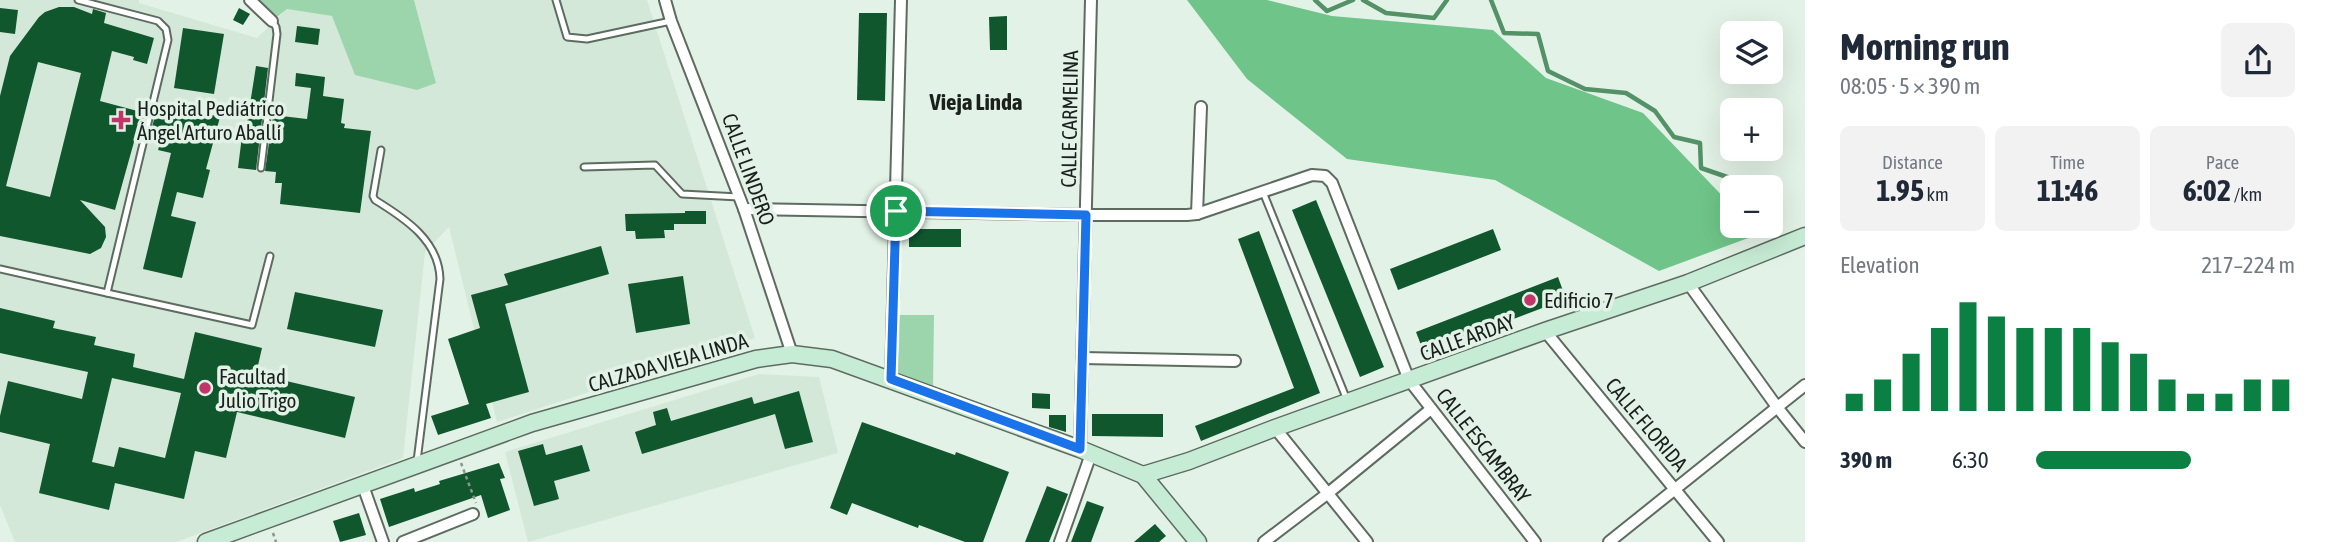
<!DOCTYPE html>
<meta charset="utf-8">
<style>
body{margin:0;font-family:"Asap Condensed",sans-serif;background:#f2f2f3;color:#1f2937;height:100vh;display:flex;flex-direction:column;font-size:26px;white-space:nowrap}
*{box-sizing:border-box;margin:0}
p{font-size:23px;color:#747a83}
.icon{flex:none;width:38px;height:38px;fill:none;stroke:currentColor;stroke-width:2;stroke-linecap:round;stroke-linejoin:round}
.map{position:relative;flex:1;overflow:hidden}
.side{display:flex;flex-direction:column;background:#fff;width:525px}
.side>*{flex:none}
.fabs{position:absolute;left:1720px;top:21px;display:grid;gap:14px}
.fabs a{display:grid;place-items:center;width:63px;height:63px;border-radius:10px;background:#fff;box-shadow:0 7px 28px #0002;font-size:35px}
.pin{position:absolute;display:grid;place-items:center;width:60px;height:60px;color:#fff;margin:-30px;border:4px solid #fff;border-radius:50%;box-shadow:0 2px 7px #0007}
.round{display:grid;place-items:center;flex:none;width:74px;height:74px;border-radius:10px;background:#f2f2f3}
.summary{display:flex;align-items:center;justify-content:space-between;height:119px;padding:0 35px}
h1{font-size:38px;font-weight:700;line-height:52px}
.stats{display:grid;grid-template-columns:repeat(3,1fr);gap:10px;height:119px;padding:7px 35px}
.stats div{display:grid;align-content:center;border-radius:10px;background:#f2f2f3;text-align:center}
.stats b{font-size:30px;font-weight:700}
.stats small{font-size:19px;font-weight:400}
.stats p{font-size:19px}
.chart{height:196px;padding:14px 35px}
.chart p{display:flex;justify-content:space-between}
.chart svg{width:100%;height:126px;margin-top:7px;stroke:#0b8043;stroke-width:6}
ul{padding:0 35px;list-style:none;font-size:23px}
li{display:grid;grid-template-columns:112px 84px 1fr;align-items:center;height:52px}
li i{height:18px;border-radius:9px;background:#0b8043}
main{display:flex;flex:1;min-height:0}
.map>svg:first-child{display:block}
</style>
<main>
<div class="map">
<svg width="1805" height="542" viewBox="0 0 1805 542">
<rect width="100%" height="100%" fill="#e3f2e6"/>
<!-- built -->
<g fill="#d3e8d8">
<polygon points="0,0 139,0 139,3 257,38 287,9 332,16 356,75 436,83 414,0 647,0 755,338 497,422 449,227 425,252 403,458 176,542 15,542 0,505"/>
<polygon points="759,374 819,377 838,453 528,542 505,452"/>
</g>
<!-- green -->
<g fill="#9cd4ab">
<polygon points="253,0 414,0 436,83 417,90 355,75 332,16 287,9 272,21"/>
<polygon points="898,315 934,315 933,389 896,377"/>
</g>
<!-- forest -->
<polygon fill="#6fc589" points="1187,0 1267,0 1332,16 1493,30 1546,78 1643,113 1732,206 1732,226 1751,226 1759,234 1659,271 1495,180 1347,159 1247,79"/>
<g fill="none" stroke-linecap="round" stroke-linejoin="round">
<!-- stream -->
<g stroke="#539166" stroke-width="4.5">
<polyline points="1315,0 1327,11 1353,0"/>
<polyline points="1363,0 1386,13 1434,18 1447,0"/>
<polyline points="1491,0 1504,33 1538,34 1548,71 1585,89 1626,93 1655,111 1674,137 1700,143 1701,168 1730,178 1739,187"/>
<polyline points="1771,222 1776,228"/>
</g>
</g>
<!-- building -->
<g fill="#10572e" fill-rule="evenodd">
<path d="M59,7H74L92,14L93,9L106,13L104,23L154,38L147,64L133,60L134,57L112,51L100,101L145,113L142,125L139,124L115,210L80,200L105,227L106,237L101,248L90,254L0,236V96L10,56L39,17L45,12ZM38,62L81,73L50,197L6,186Z"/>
<polygon points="0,8 18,10 15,34 0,32"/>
<polygon points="239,8 250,14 243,25 233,20"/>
<polygon points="859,13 887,13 885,101 857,100"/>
<polygon points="1007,16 1007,50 990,50 989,17"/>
<polygon points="297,26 320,29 318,45 295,42"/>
<polygon points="183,28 224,34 214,94 174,88"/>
<polygon points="256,66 268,68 256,170 238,168 242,136 245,136"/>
<polygon points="296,73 325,77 323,96 344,99 341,123 345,124 344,128 371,131 360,213 280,204 282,183 275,183 276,172 265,171 273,115 307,119 311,88 295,86"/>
<polygon points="182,107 220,117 206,169 210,170 203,198 177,192 171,216 196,222 182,278 143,269 171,153 158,150 164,131 152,127 155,116 167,119 168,115 179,118"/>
<polygon points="1316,200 1384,367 1360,377 1292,210"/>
<polygon points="685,211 706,211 706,224 674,224 674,230 664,230 665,238 636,239 635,231 626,231 625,214 685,213"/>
<rect x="909" y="229" width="52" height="18"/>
<polygon points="1493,229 1501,250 1398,290 1390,269"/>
<polygon points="1259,231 1320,393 1201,441 1195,426 1294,388 1238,239"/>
<polygon points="601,246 609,274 505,304 529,392 486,404 491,418 438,435 431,416 469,404 448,339 480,328 471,295 508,285 504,274"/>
<polygon points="683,276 690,324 636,333 628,284"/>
<polygon points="1558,277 1566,299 1424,353 1416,332"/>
<polygon points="295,292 383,310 375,347 287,329"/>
<path d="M0,308L55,321L53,328L96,337L94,345L135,354L133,367L184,379L195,332L262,348L256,374L355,397L345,438L237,412L226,458L195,451L184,499L115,483L109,510L39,493L50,444L0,432V416L8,381L82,399L88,372L0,353ZM112,378L181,393L165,458L119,447L114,467L92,462Z"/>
<polygon points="799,391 813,442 785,449 775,414 642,454 635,432 656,425 653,412 667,408 671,421 752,397 754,404"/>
<polygon points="1032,393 1050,394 1050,409 1032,408"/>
<polygon points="1092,414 1163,414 1163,437 1092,436"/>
<polygon points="1049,415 1066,415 1066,432 1049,427"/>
<polygon points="862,422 955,455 956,452 1009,472 983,542 965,542 919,525 918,528 852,503 847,515 830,508"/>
<polygon points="543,444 546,455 582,445 590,471 554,481 559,499 534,506 518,451"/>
<polygon points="499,463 505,478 500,479 510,510 488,518 481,495 389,527 380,499 414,488 415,492 440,484 439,481"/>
<polygon points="1047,486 1068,494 1049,542 1025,542"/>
<polygon points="1087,501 1104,507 1091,542 1071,542"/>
<polygon points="359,513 366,535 340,542 333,521"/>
<polygon points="1155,524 1166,536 1159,542 1134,542"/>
</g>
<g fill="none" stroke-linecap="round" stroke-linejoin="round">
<!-- lane casing -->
<g stroke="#5e6b61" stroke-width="9">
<g id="lane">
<polyline points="556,0 567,37 587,39 671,21"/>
<path d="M381,150L373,196L375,200C406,219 439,241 440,279L417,461"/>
<polyline points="584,167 655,165 682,194 739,197"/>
<polyline points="261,168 277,34 276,27 272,21"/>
<polyline points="1263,192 1347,400"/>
<polyline points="0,269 107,293 168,40 166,29 158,21 78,0"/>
<polyline points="107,293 252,325 270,256"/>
</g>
</g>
<!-- street casing -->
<g stroke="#5e6b61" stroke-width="14">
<g id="street">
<polyline points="250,0 272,21"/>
<polyline points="665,0 671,21 744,209 792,354"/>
<polyline points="744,209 1086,215 1187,215 1197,214 1312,175 1325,176 1332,183 1409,380 1535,542"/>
<polyline points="1197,214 1201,107"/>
<polyline points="1688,283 1777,407 1805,442"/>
<polyline points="1545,331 1718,542"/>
<polyline points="1082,358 1235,361"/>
<polyline points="891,379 901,0"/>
<polyline points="1275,428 1367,542"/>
<polyline points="1080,449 1091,0"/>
<polyline points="362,483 383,542"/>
<polyline points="403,542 473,514"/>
<polyline points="1060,542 1091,454"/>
<polyline points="1264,542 1327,494 1431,409"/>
<polyline points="1609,542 1805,385"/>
</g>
</g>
<!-- secondary casing -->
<g stroke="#5e6b61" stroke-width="19">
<g id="secondary">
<polyline points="1143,475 1189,461 1275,428 1545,331 1688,283 1805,236"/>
<polyline points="206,542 532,423 756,359 792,354 832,359 1080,449 1143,475 1198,542"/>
</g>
</g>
<!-- path -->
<g stroke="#8a958d" stroke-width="2.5" stroke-dasharray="3.5 3.5" stroke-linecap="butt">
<polyline points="461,463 476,503"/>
<polyline points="273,533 276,542"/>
</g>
<!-- lane -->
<use href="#lane" stroke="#fff" stroke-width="5"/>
<!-- street -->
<use href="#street" stroke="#fff" stroke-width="10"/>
<!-- secondary -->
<use href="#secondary" stroke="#c7ecd5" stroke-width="16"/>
</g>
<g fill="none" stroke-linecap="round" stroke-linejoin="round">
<!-- route casing -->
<g stroke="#fff" stroke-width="14">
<polygon id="route" points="896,211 1086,215 1080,449 891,379"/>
</g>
<!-- route -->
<use href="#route" stroke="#1a73e8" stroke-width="9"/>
</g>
<!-- markers -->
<g fill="#c13569" stroke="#e3f2e6" stroke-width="2.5">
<path d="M117.5 109.5h7v7h7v7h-7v7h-7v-7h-7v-7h7z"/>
<circle cx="1530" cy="300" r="7"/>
<circle cx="205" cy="388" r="7"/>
</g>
<g text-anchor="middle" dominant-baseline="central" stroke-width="7" stroke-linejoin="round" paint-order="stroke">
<!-- poi labels -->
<g font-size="21" fill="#1a201c" stroke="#e3f2e6" text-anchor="start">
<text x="137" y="108">Hospital Pediátrico<tspan x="137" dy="24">Ángel Arturo Aballí</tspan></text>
<text x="1544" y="300">Edificio 7</text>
<text x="219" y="376">Facultad<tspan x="219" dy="24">Julio Trigo</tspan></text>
</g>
<!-- street labels -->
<g font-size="21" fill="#1a201c" stroke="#e3f2e6">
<text transform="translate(1069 119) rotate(-89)">CALLE CARMELINA</text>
<text transform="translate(749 169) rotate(70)">CALLE LINDERO</text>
<text transform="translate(1467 337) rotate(-20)">CALLE ARDAY</text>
<text transform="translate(668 362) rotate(-16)">CALZADA VIEJA LINDA</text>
<text transform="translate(1647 424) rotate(50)">CALLE FLORIDA</text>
<text transform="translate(1484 445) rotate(52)">CALLE ESCAMBRAY</text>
</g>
<!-- neighbourhood labels -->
<g font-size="23" font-weight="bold" fill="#1a201c" stroke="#e3f2e6">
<text x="976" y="102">Vieja Linda</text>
</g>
</g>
</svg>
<div class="fabs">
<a><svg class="icon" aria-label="layers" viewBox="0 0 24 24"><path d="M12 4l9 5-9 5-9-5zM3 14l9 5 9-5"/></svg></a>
<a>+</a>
<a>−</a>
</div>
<div class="pin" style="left:896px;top:211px;background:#1e9e55"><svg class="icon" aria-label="arrive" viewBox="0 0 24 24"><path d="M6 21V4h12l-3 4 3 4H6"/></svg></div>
</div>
<section class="side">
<div class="summary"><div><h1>Morning run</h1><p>08:05 · 5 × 390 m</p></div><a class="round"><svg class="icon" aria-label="share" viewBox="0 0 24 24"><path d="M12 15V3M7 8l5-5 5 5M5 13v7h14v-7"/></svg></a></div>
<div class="stats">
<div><p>Distance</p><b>1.95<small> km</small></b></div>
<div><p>Time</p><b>11:46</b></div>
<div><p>Pace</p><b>6:02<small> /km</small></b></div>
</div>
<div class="chart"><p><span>Elevation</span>217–224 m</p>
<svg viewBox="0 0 160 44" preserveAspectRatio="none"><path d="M5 44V38M15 44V33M25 44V24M35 44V15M45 44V6M55 44V11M65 44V15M75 44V15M85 44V15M95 44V20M105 44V24M115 44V33M125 44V38M135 44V38M145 44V33M155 44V33"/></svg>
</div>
<ul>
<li><b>390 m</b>6:30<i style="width:60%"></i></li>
</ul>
</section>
</main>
